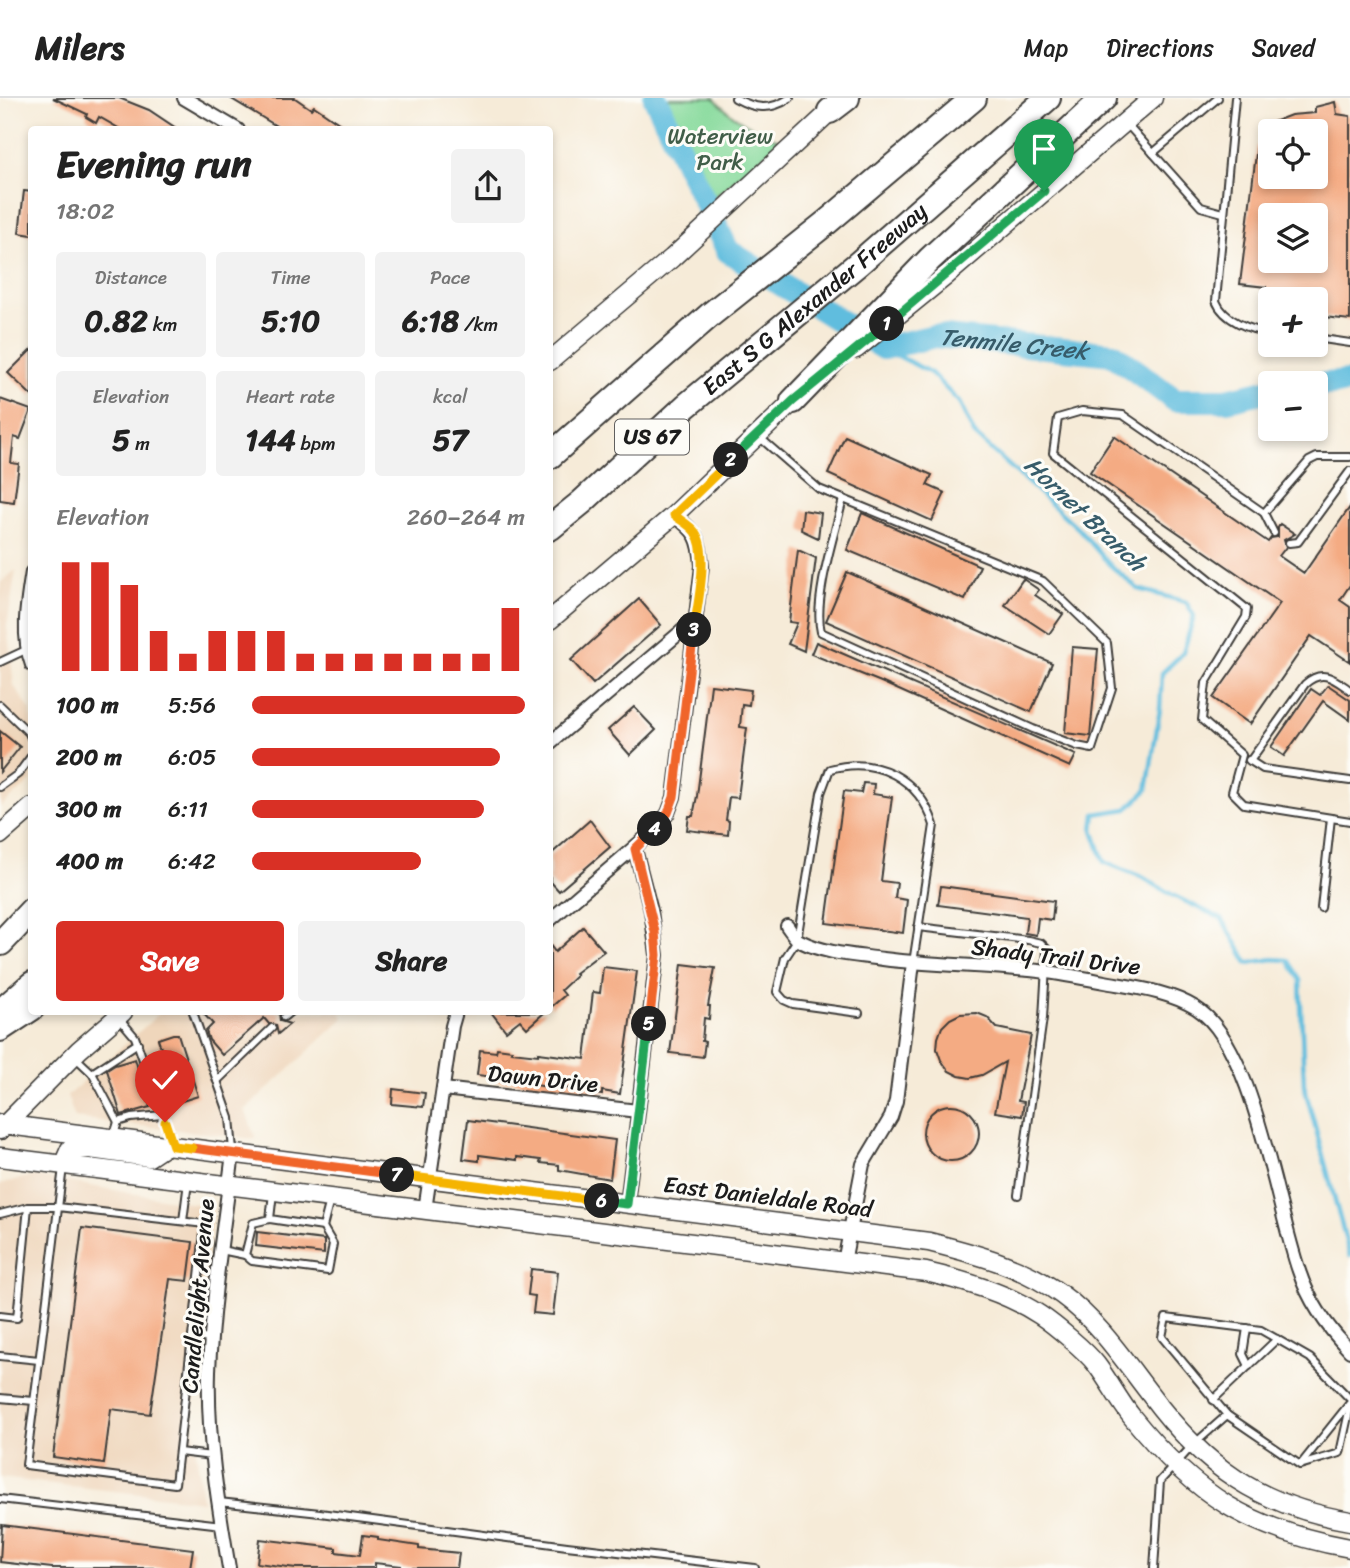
<!DOCTYPE html>
<meta charset="utf-8">
<style>
body{margin:0;font-family:Sriracha,sans-serif;background:#f2f2f2;color:#222;height:100vh;display:flex;flex-direction:column;font-size:26px;white-space:nowrap}
*{box-sizing:border-box;margin:0}
p{font-size:23px;color:#767676}
.icon{flex:none;width:38px;height:38px;fill:none;stroke:currentColor;stroke-width:2;stroke-linecap:round;stroke-linejoin:round}
.map{position:relative;flex:1;overflow:hidden}
.sheet{position:absolute;left:28px;top:28px;width:525px;height:889px;display:flex;flex-direction:column;background:#fff;border-radius:7px;box-shadow:0 4px 10px #0003}
.sheet>*{flex:none}
.controls{position:absolute;left:1258px;top:21px;display:grid;gap:14px}
.controls a{display:grid;place-items:center;width:70px;height:70px;border-radius:7px;background:#fff;box-shadow:0 4px 10px #0003;font-size:35px}
.pin{position:absolute;display:grid;place-items:center;width:60px;height:60px;color:#fff;margin:-72px -30px;border-radius:50% 50% 50% 0;rotate:-45deg;box-shadow:0 0 7px #0007}
.pin .icon{rotate:45deg}
.km{position:absolute;width:35px;height:35px;margin:-18px;border-radius:50%;background:#222;color:#fff;font-size:19px;line-height:35px;text-align:center}
.round{display:grid;place-items:center;flex:none;width:74px;height:74px;border-radius:7px;background:#f2f2f2}
.overview{display:flex;align-items:center;justify-content:space-between;height:119px;padding:0 28px}
h1{font-size:38px;font-weight:700;line-height:52px}
.figures{display:grid;grid-template-columns:repeat(3,1fr);gap:10px;height:119px;padding:7px 28px}
.figures div{display:grid;align-content:center;border-radius:7px;background:#f2f2f2;text-align:center}
.figures b{font-size:30px;font-weight:700}
.figures small{font-size:19px;font-weight:400}
.figures p{font-size:19px}
.chart{height:196px;padding:14px 28px}
.chart p{display:flex;justify-content:space-between}
.chart svg{width:100%;height:126px;margin-top:7px;stroke:#d93025;stroke-width:6}
.action{display:flex;gap:14px;margin-top:auto;padding:14px 28px}
.action a{flex:1;height:80px;border-radius:7px;background:#d93025;color:#fff;font-size:28px;font-weight:700;line-height:80px;text-align:center}
.action a+a{background:#f2f2f2;color:#222}
ul{padding:0 28px;list-style:none;font-size:23px}
li{display:grid;grid-template-columns:112px 84px 1fr;align-items:center;height:52px}
li i{height:18px;border-radius:9px;background:#d93025}
header{display:flex;align-items:center;gap:42px;box-sizing:border-box;height:98px;padding:0 35px;background:#fff;border-bottom:2px solid #e0e0e0}
header strong{font-size:33px}
nav{display:flex;gap:38px;margin-inline-start:auto;font-size:24px}
.map>svg:first-child{display:block}
</style>
<header>
<strong>Milers</strong>
<nav><a>Map</a><a>Directions</a><a>Saved</a></nav>
</header>
<div class="map">
<svg width="1350" height="1470" viewBox="0 0 1350 1470">
<rect width="100%" height="100%" fill="#fdfcf7"/>
<filter id="ink" filterUnits="userSpaceOnUse"><feTurbulence type="fractalNoise" baseFrequency=".0143" numOctaves="2"/><feDisplacementMap in="SourceGraphic" scale="14" xChannelSelector="R" yChannelSelector="G"/><feConvolveMatrix kernelMatrix="1 2 1 2 8 2 1 2 1" color-interpolation-filters="sRGB"/></filter>
<filter id="wash" filterUnits="userSpaceOnUse"><feTurbulence type="fractalNoise" baseFrequency=".00686" numOctaves="4" result="noise"/><feDisplacementMap in="SourceGraphic" scale="28" xChannelSelector="R" yChannelSelector="G"/><feGaussianBlur stdDeviation="1.57" result="paint"/><feColorMatrix in="noise" values="0 0 0 0 0 0 0 0 0 0 0 0 0 0 0 0 0 1.4 0 .05"/><feComposite in="paint" operator="in"/></filter>
<g filter="url(#wash)">
<rect width="100%" height="100%" fill="#f6ebd8"/>
<!-- built -->
<g fill="#efd6bb">
<polygon points="16,472 7,528 14,588 31,613 31,683 0,709 0,485"/>
<polygon points="161,914 339,914 344,920 245,1012 256,1041 75,1020 67,998"/>
<polygon points="32,1078 213,1109 200,1209 193,1323 202,1403 0,1380 0,1086"/>
</g>
<!-- green -->
<path fill="#87da9c" stroke="#527b5c" stroke-width="2" d="M657,0H714C734,23 754,30 781,43L709,104Z"/>
<g fill="none" stroke-linecap="round" stroke-linejoin="round">
<!-- stream -->
<polyline stroke="#60bdde" stroke-width="4.5" points="883,250 931,275 959,304 974,336 1079,431 1109,466 1138,491 1186,504 1194,518 1183,555 1162,575 1160,611 1147,692 1127,711 1095,716 1093,732 1104,764 1142,779 1174,798 1222,821 1248,865 1273,861 1288,862 1300,881 1304,987 1350,1158"/>
<!-- river -->
<g stroke="#60bdde" stroke-width="24">
<path id="s1" d="M655,0L728,153L883,250L935,238L1113,256L1175,302H1227L1270,292"/>
<polyline points="1316,287 1350,284"/>
</g>
</g>
<g id="blocks">
<!-- building -->
<g fill="#f4ab83" fill-rule="evenodd">
<polygon points="53,0 119,0 149,12 179,32 122,32 99,19 96,25 86,19 87,16"/>
<polygon points="230,0 295,0 311,11 314,8 349,32 283,32"/>
<path d="M1335,4L1337,16L1350,18V222L1316,218V201H1265L1266,189L1240,186L1257,48L1270,50V79H1316V33H1272L1273,24L1291,17L1315,15V9ZM1270,117H1316V163H1270Z"/>
<polygon points="24,93 32,94 32,137 19,135"/>
<polygon points="32,251 32,298 8,275"/>
<polygon points="0,301 31,312 20,341 14,339 11,365 19,366 14,404 0,402"/>
<polygon points="845,338 932,377 927,387 945,395 932,423 828,376"/>
<polygon points="1114,338 1268,444 1271,440 1278,439 1278,430 1280,426 1295,436 1284,442 1286,449 1279,458 1304,475 1350,409 1350,487 1340,502 1350,509 1350,564 1311,538 1250,626 1213,600 1280,505 1090,374"/>
<polygon points="803,412 821,415 818,440 801,432"/>
<polygon points="862,415 980,468 965,502 847,452"/>
<polygon points="798,452 816,460 804,553 788,546 797,525 789,524"/>
<polygon points="847,474 1052,565 1031,614 826,523"/>
<polygon points="1023,481 1039,492 1035,497 1063,516 1049,536 1005,507"/>
<polygon points="639,501 661,527 593,586 571,562"/>
<polygon points="816,544 1076,657 1070,669 881,584 811,556"/>
<polygon points="1072,549 1098,551 1090,638 1065,635"/>
<polygon points="711,587 751,592 749,607 742,606 740,629 747,630 738,700 729,699 726,722 729,723 728,737 687,732 689,718 693,718 697,698"/>
<polygon points="1328,587 1350,602 1350,622 1323,603 1284,658 1271,649 1311,591 1320,597"/>
<polygon points="634,609 656,632 630,657 608,632"/>
<polygon points="0,633 20,649 0,674"/>
<polygon points="863,685 874,686 873,696 892,699 881,783 897,785 895,800 907,802 903,835 826,825 844,693 861,695"/>
<polygon points="590,722 610,749 559,793 550,783 550,757"/>
<polygon points="941,788 1054,803 1052,822 1038,820 1036,837 1025,835 1027,819 938,807"/>
<polygon points="583,829 604,853 575,875 577,877 561,892 565,897 550,910 550,847 555,854"/>
<polygon points="682,866 715,870 708,908 710,908 709,921 704,920 702,943 705,944 703,959 670,955"/>
<polygon points="603,869 637,873 620,996 602,993 602,997 589,995 589,992 547,989 508,982 508,984 493,982 493,979 477,977 480,952 496,954 497,950 512,952 511,954 538,957 538,955 585,961 593,894 600,895"/>
<polygon points="202,914 279,914 280,923 290,926 278,936 276,927 269,926 264,920 222,957 209,942 206,933 213,926"/>
<polygon points="491,914 545,914 527,930 520,922 506,933"/>
<polygon points="977,915 987,919 997,930 1031,937 1018,1003 1024,1004 1022,1018 995,1014 1005,964 982,977 970,980 959,978 949,973 941,962 937,951 938,940 942,929 950,921 960,916"/>
<polygon points="173,936 178,936 198,998 179,1004 158,941"/>
<polygon points="135,961 150,1009 121,1017 107,972 115,967"/>
<polygon points="393,991 425,995 423,1009 392,1006"/>
<circle cx="951" cy="1035" r="28"/>
<polygon points="468,1022 615,1042 610,1081 559,1072 559,1067 540,1065 541,1062 517,1059 517,1062 479,1057 479,1063 463,1061"/>
<polygon points="82,1130 193,1144 188,1183 170,1181 150,1316 111,1311 104,1366 53,1359"/>
<polygon points="257,1134 324,1142 324,1156 256,1148"/>
<polygon points="531,1171 558,1174 553,1217 533,1215 535,1198 528,1197"/>
<polygon points="2,1427 193,1451 190,1470 52,1470 0,1464"/>
<polygon points="363,1437 378,1439 378,1442 419,1448 419,1451 459,1455 457,1470 401,1470 401,1468 375,1465 375,1470 296,1470 257,1465 260,1441 336,1450 336,1454 360,1457"/>
</g>
</g>
</g>
<g filter="url(#ink)">
<use href="#blocks" fill-opacity="0" stroke="#3d3b38" stroke-width="2"/>
<g fill="none" stroke-linecap="round" stroke-linejoin="round">
<!-- lane casing -->
<g stroke="#3d3b38" stroke-width="10">
<g id="lane">
<path d="M735,0C755,11 770,13 790,0"/>
<path d="M1235,0L1216,203C1224,223 1251,232 1270,235"/>
<polyline points="1127,26 1201,109 1223,115"/>
<polyline points="1153,55 1218,0"/>
<polyline points="1316,240 1350,245"/>
<path d="M758,338L819,391L1043,483L1107,545L1112,590L1092,651L1077,648L1033,631L821,534C813,501 835,435 843,401"/>
<polyline points="1350,359 1317,359 1309,363 1264,415 1123,317 1082,313 1058,320 1053,355 1247,511 1246,519 1206,585 1202,622 1242,657 1232,694 1244,706 1350,723"/>
<polyline points="1264,415 1274,435"/>
<polyline points="1289,445 1298,444 1350,373"/>
<polyline points="0,564 30,550"/>
<polyline points="0,607 29,635 32,642"/>
<polyline points="1249,662 1263,671 1350,683"/>
<path d="M1250,663L1305,586C1323,570 1334,581 1350,592"/>
<polyline points="0,689 18,676 32,657"/>
<polyline points="1321,810 1331,720"/>
<polyline points="918,829 1028,842 1041,845 1047,851 1043,920 1018,1097"/>
<polyline points="193,914 230,1020 233,1052"/>
<path d="M859,915L793,906L784,902L777,894L785,860L797,842L821,695L830,671C877,658 919,680 934,727L913,865"/>
<polyline points="284,919 290,914"/>
<polyline points="119,920 135,939 172,1044"/>
<polyline points="75,959 92,975 118,1024"/>
<polyline points="92,975 138,945"/>
<polyline points="217,983 272,930"/>
<polyline points="113,1040 118,1024 131,1020 162,1017"/>
<polyline points="273,1095 270,1121 323,1129 330,1102"/>
<path d="M0,1116L28,1109H58L205,1126L175,1386L26,1367C39,1268 51,1168 63,1069"/>
<polyline points="270,1121 253,1125 245,1157 252,1163 328,1173 333,1146 323,1129"/>
<polyline points="183,1123 188,1084"/>
<polyline points="221,1152 245,1157"/>
<polyline points="0,1218 17,1220 28,1109"/>
<polyline points="1247,1230 1243,1256 1249,1268"/>
<polyline points="192,1239 211,1241"/>
<polyline points="0,1258 39,1262"/>
<polyline points="0,1300 34,1303"/>
<polyline points="1350,1301 1310,1260 1261,1232 1166,1220 1162,1239 1227,1317 1300,1367 1340,1355 1350,1309"/>
<polyline points="1213,1302 1277,1241"/>
<polyline points="179,1354 212,1358"/>
<polyline points="1301,1366 1349,1306"/>
<polyline points="0,1401 222,1427"/>
<polyline points="219,1404 320,1415 567,1448 755,1470"/>
<polyline points="1154,1470 1160,1383 1193,1347 1227,1317"/>
</g>
</g>
<!-- street casing -->
<g stroke="#3d3b38" stroke-width="16">
<g id="street">
<polyline points="184,0 238,32"/>
<path d="M32,474C27,505 21,537 32,567"/>
<polyline points="550,645 696,521"/>
<path d="M550,822L658,729L668,715L674,699L702,468C700,439 696,434 674,417"/>
<path d="M787,828C791,833 795,841 800,843C826,856 855,857 883,861C937,868 993,867 1047,874C1068,877 1089,881 1110,885C1139,890 1170,894 1196,910C1254,946 1276,1109 1299,1173C1309,1204 1328,1230 1350,1253"/>
<polyline points="443,991 638,1013"/>
<polyline points="627,1106 657,857 651,813 635,751"/>
<polyline points="425,1112 452,928 456,914"/>
<polyline points="844,1164 863,1066 891,1019 896,1003 913,865"/>
<path d="M229,1470C218,1406 207,1339 209,1273C212,1201 224,1128 233,1055"/>
</g>
</g>
<!-- secondary casing -->
<g stroke="#3d3b38" stroke-width="21">
<g id="secondary">
<polyline points="856,251 947,177 1153,0"/>
<polyline points="550,263 672,160 837,7"/>
<polyline points="550,522 674,417 802,295"/>
<polyline points="0,737 32,709"/>
<path d="M0,1026L929,1144C976,1156 1023,1168 1062,1197C1098,1223 1123,1261 1150,1296C1204,1369 1260,1408 1350,1423"/>
<polyline points="0,1032 79,952 123,914"/>
<path d="M0,1059L926,1174C965,1183 1007,1195 1040,1217C1055,1227 1086,1253 1096,1266C1109,1283 1119,1303 1132,1319C1196,1398 1250,1432 1350,1450"/>
<polyline points="63,1067 70,1051 90,1051 149,1059 167,1047"/>
</g>
</g>
<!-- highway casing -->
<g stroke="#3d3b38" stroke-width="28">
<g id="highway">
<polyline points="830,13 847,0"/>
<polyline points="793,303 930,161 1104,0"/>
<polyline points="550,358 710,217 827,124 974,0"/>
<path id="s2" d="M550,430L582,404L686,308L859,165L1048,0"/>
<polyline points="1,845 32,812"/>
<polyline points="0,914 32,886"/>
<polyline points="0,931 32,910"/>
</g>
</g>
<!-- lane -->
<use href="#lane" stroke="#fff" stroke-width="6"/>
<!-- street -->
<use href="#street" stroke="#fff" stroke-width="12"/>
<!-- secondary -->
<use href="#secondary" stroke="#fff" stroke-width="18"/>
<!-- highway -->
<use href="#highway" stroke="#fff" stroke-width="24"/>
</g>
</g>
<g fill="none" stroke-linecap="round" stroke-linejoin="round" filter="url(#ink)">
<!-- split-1 casing -->
<g stroke="#fff" stroke-width="14">
<polyline id="split-1" points="887,226 1044,93"/>
</g>
<!-- split-2 casing -->
<g stroke="#fff" stroke-width="14">
<polyline id="split-2" points="731,362 793,303 887,226"/>
</g>
<!-- split-3 casing -->
<g stroke="#fff" stroke-width="14">
<path id="split-3" d="M694,532C697,508 710,454 695,434C690,427 680,422 674,417L731,362"/>
</g>
<!-- split-4 casing -->
<g stroke="#fff" stroke-width="14">
<polyline id="split-4" points="655,731 668,715 674,699 694,532"/>
</g>
<!-- split-5 casing -->
<g stroke="#fff" stroke-width="14">
<polyline id="split-5" points="649,926 657,857 655,834 635,751 655,731"/>
</g>
<!-- split-6 casing -->
<g stroke="#fff" stroke-width="14">
<polyline id="split-6" points="602,1103 627,1106 649,926"/>
</g>
<!-- split-7 casing -->
<g stroke="#fff" stroke-width="14">
<polyline id="split-7" points="397,1077 602,1103"/>
</g>
<!-- split-8 casing -->
<g stroke="#fff" stroke-width="14">
<polyline id="split-8" points="192,1050 397,1077"/>
</g>
<!-- split-9 casing -->
<g stroke="#fff" stroke-width="14">
<polyline id="split-9" points="165,1024 173,1048 192,1050"/>
</g>
<!-- split-1 -->
<use href="#split-1" stroke="#22a559" stroke-width="9"/>
<!-- split-2 -->
<use href="#split-2" stroke="#22a559" stroke-width="9"/>
<!-- split-3 -->
<use href="#split-3" stroke="#f5b400" stroke-width="9"/>
<!-- split-4 -->
<use href="#split-4" stroke="#f0652b" stroke-width="9"/>
<!-- split-5 -->
<use href="#split-5" stroke="#f0652b" stroke-width="9"/>
<!-- split-6 -->
<use href="#split-6" stroke="#22a559" stroke-width="9"/>
<!-- split-7 -->
<use href="#split-7" stroke="#f5b400" stroke-width="9"/>
<!-- split-8 -->
<use href="#split-8" stroke="#f0652b" stroke-width="9"/>
<!-- split-9 -->
<use href="#split-9" stroke="#f5b400" stroke-width="9"/>
</g>
<g text-anchor="middle" dominant-baseline="central" stroke-width="6" stroke-linejoin="round" paint-order="stroke">
<!-- shield labels -->
<rect fill="#fdfcf7" stroke="#605f5e" stroke-width="2" x="615" y="321.5" width="74" height="35" rx="5"/>
<g font-size="21" font-weight="bold" fill="#1c1c1c">
<text x="652" y="339">US 67</text>
</g>
<!-- park labels -->
<g font-size="23" fill="#415e49" stroke="#fdfcf7">
<text x="720" y="38">Waterview<tspan x="720" dy="26">Park</tspan></text>
</g>
<!-- street labels -->
<g font-size="23" fill="#1c1c1c" stroke="#fdfcf7">
<text stroke="none"><textPath href="#s2" startOffset="350">East S G Alexander Freeway</textPath></text>
<text transform="translate(1056 859) rotate(7)">Shady Trail Drive</text>
<text transform="translate(543 981) rotate(6)">Dawn Drive</text>
<text transform="translate(768 1099) rotate(7)">East Danieldale Road</text>
<text transform="translate(198 1198) rotate(-85)">Candlelight Avenue</text>
</g>
<!-- water labels -->
<g font-size="24" font-style="italic" fill="#375c6a" stroke="#fdfcf7">
<text stroke="none"><textPath href="#s1" startOffset="485">Tenmile Creek</textPath></text>
<text transform="translate(1085 416) rotate(43)">Hornet Branch</text>
</g>
</g>
</svg>
<div class="controls">
<a><svg class="icon" aria-label="locate" viewBox="0 0 24 24"><circle cx="12" cy="12" r="6"/><path d="M12 2v4M12 18v4M2 12h4M18 12h4"/></svg></a>
<a><svg class="icon" aria-label="layers" viewBox="0 0 24 24"><path d="M12 4l9 5-9 5-9-5zM3 14l9 5 9-5"/></svg></a>
<a>+</a>
<a>−</a>
</div>
<div class="pin" style="left:1044px;top:93px;background:#1e9e55"><svg class="icon" aria-label="arrive" viewBox="0 0 24 24"><path d="M6 21V4h12l-3 4 3 4H6"/></svg></div>
<div class="pin" style="left:165px;top:1024px;background:#d93025"><svg class="icon" aria-label="check" viewBox="0 0 24 24"><path d="M5 12l5 5 9-10"/></svg></div>
<b class="km" style="left:887px;top:226px">1</b>
<b class="km" style="left:731px;top:362px">2</b>
<b class="km" style="left:694px;top:532px">3</b>
<b class="km" style="left:655px;top:731px">4</b>
<b class="km" style="left:649px;top:926px">5</b>
<b class="km" style="left:602px;top:1103px">6</b>
<b class="km" style="left:397px;top:1077px">7</b>
<section class="sheet">
<div class="overview"><div><h1>Evening run</h1><p>18:02</p></div><a class="round"><svg class="icon" aria-label="share" viewBox="0 0 24 24"><path d="M12 15V3M7 8l5-5 5 5M5 13v7h14v-7"/></svg></a></div>
<div class="figures">
<div><p>Distance</p><b>0.82<small> km</small></b></div>
<div><p>Time</p><b>5:10</b></div>
<div><p>Pace</p><b>6:18<small> /km</small></b></div>
</div>
<div class="figures">
<div><p>Elevation</p><b>5<small> m</small></b></div>
<div><p>Heart rate</p><b>144<small> bpm</small></b></div>
<div><p>kcal</p><b>57</b></div>
</div>
<div class="chart"><p><span>Elevation</span>260–264 m</p>
<svg viewBox="0 0 160 44" preserveAspectRatio="none"><path d="M5 44V6M15 44V6M25 44V14M35 44V30M45 44V38M55 44V30M65 44V30M75 44V30M85 44V38M95 44V38M105 44V38M115 44V38M125 44V38M135 44V38M145 44V38M155 44V22"/></svg>
</div>
<ul>
<li><b>100 m</b>5:56<i style="width:100%"></i></li>
<li><b>200 m</b>6:05<i style="width:91%"></i></li>
<li><b>300 m</b>6:11<i style="width:85%"></i></li>
<li><b>400 m</b>6:42<i style="width:62%"></i></li>
</ul>
<div class="action"><a>Save</a><a>Share</a></div>
</section>
</div>
